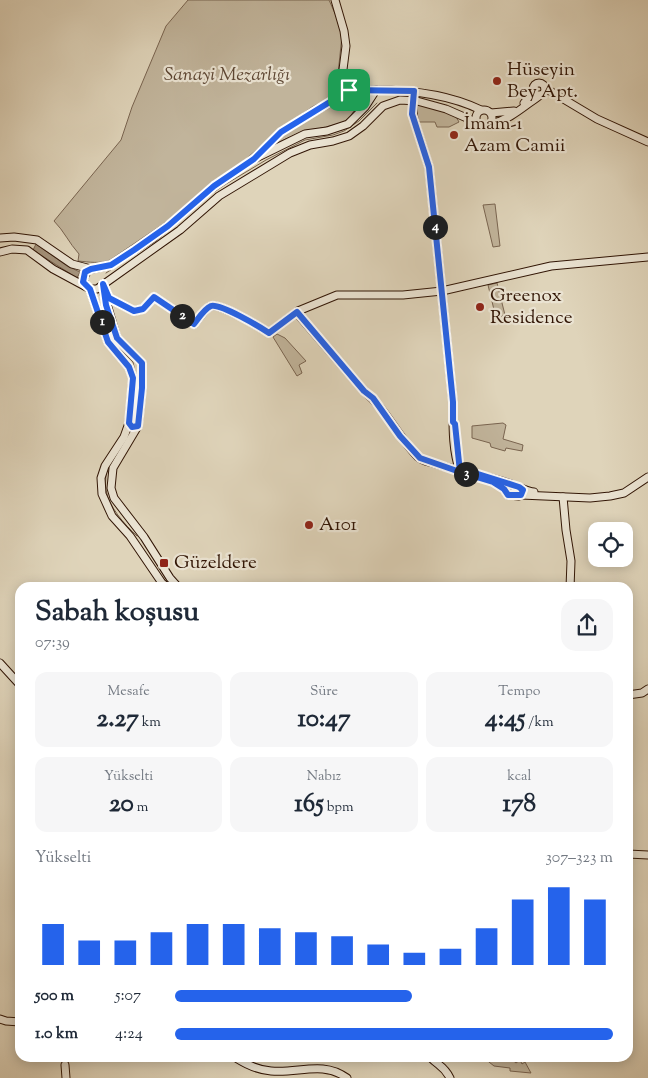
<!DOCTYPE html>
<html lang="tr">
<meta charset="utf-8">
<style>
body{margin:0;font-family:"Sorts Mill Goudy",serif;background:#f6f6f7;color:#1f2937;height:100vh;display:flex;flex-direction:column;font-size:19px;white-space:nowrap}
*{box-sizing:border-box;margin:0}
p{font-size:16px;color:#747a83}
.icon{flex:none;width:28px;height:28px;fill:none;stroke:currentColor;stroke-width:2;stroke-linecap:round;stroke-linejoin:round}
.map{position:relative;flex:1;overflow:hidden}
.side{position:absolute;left:15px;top:582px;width:618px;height:480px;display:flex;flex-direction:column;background:#fff;border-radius:15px;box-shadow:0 2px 12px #0003}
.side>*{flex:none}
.fabs{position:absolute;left:588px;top:522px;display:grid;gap:10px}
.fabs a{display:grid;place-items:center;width:45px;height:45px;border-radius:10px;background:#fff;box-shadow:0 2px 12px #0003;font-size:25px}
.pin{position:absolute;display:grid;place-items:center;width:42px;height:42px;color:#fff;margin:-21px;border-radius:10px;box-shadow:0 2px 8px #0006}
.km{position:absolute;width:25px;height:25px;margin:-12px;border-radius:50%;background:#222;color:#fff;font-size:14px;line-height:25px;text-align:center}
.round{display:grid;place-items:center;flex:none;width:52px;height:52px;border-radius:15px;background:#f6f6f7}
.headline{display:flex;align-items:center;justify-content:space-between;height:85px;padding:0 20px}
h1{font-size:28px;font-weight:700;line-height:38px}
.stats{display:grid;grid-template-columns:repeat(3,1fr);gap:8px;height:85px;padding:5px 20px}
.stats div{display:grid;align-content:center;border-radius:12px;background:#f6f6f7;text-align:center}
.stats b{font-size:25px;font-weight:700}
.stats small{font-size:14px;font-weight:400}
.stats p{font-size:14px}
.chart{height:140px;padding:10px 20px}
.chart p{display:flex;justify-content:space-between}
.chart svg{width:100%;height:90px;margin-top:5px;stroke:#2563eb;stroke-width:6}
ul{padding:0 20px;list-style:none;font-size:16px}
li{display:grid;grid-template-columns:80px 60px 1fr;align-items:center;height:38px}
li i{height:12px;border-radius:6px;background:#2563eb}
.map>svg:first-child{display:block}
</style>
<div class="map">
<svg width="648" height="1078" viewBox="0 0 648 1078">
<rect width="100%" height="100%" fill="#dfd4ba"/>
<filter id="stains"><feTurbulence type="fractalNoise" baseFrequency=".004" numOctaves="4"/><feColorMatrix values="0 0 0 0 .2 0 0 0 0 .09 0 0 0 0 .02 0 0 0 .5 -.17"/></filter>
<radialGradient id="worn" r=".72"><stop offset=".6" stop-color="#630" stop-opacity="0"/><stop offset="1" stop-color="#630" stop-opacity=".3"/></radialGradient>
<!-- green -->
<g fill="#c1b49b" stroke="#796450">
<path d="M188,0H329L337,18L342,36L336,92L332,97L312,107L277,132L238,166L215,180L169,220L110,260C100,264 89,262 78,261L79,254C69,243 64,231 54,221L121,140L132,107L166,26Z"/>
<polygon points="358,92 369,93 367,100 353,112 350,118 342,123 297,134 272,145 289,130"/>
<polygon points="418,102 455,115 459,122 449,127 437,127 435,122 419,122 416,111"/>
<polygon points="495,204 500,246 493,247 483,205"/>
<polygon points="497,283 505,315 496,318 488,285"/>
<polygon points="277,334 285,338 306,361 299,365 302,373 297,376 273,337"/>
<polygon points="503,423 506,425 503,439 523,445 522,451 506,448 505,451 491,447 490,443 472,438 472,426"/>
<polygon points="484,1058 510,1058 516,1063 520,1060 522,1064 525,1062 531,1073 510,1071 510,1068 494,1066"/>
</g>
<!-- water -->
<polygon fill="#a4937c" stroke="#76614c" points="36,244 67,266 80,272 77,278 33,250"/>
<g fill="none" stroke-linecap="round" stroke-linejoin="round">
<!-- stream -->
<g stroke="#76614c" stroke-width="1">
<polyline points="106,273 156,241 211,194 226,184 266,160 305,140 333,135 344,131 359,121 377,103"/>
<polyline points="101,306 112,341 133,362 136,376"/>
<polyline points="133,424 136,401 136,382"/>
<path d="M106,474C106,479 105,485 106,490C109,507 124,524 137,536"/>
</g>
<!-- secondary casing -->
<g stroke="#311505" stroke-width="9">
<g id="secondary">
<circle cx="539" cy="89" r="6"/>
<polyline points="545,88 597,119 648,142"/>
<path d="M414,91L412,101L414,120L429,167L453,402C453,425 452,449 460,472"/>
<polyline points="340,93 349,90 376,90"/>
<polyline points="524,103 533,92"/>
<circle cx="484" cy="118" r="8"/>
<polyline points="491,113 514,111"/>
<path d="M490,124C510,120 523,107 539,96"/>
<polyline points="260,154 281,132 333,100 340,93 346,46 344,31 335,0"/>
<polyline points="0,238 14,237 37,240 72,264 91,269"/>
<polyline points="0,252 12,249 27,250 53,269 90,289 97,289 180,230 219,196 290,153 310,145 333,141 349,136 363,126 383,106 400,100 417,101 446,109 478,123"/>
<path d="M103,284L109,298L134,311L143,309L154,297L194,324C199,319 204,309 211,306C220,303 260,327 269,333L298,311L337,295H403L442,291L551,266L648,257"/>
<path d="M86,286L83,279L88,270L111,265L134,250L168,226L214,186L254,159L305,134L327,131L348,124L365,107L376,90C412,90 448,94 481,110"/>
<polyline points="90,289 108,342 129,367 133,378 129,423 124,437 105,466 101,478 102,494 112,516 130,536 162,583 168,588"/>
<polyline points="104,294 117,338 142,363 142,388 138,426 113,468 111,488 114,498 144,537 170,578 179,588"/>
<path d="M297,313L364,391C386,409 398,437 418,457C422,461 430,462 436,464C461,472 486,475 511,484"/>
<path d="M523,490L522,494L519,496L508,495L504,489L506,485C516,484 524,491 534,492"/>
<polyline points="521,495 590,498 610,496 624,493 648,477"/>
<polyline points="563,497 566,530 571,561 570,588"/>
<polyline points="0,663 20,685"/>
<polyline points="628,695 642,693 648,689"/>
<polyline points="628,854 648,855"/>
<polyline points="0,1019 6,1021 20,1022"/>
<path d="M236,1058C247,1065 258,1070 271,1071C298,1074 322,1060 347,1078"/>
<path d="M431,1058C439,1066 444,1066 450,1078"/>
<polyline points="65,1065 66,1078"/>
</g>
</g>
<!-- secondary -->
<use href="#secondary" stroke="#eae3d2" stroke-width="7"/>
</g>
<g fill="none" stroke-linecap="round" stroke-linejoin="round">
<!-- route casing -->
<g stroke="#fff" stroke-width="10">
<path id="route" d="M349,90L340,93L333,100L281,132L254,159L214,186L168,226L134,250L111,265L91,269L85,272L83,282L90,289L108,342L129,367L133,378L129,423L132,427L138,426L142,388V363L117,338L106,305L103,284L109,298L134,311L143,309L154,297L194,324C198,319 204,309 211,306C220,303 260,327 269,333L297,312L364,391L373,398L400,436L420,458L460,472L478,474L519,487L523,490L521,495H508L504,489L493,482L460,472L455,424L453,422V402L429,167L412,114L414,91L349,90"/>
</g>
<!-- route -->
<use href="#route" stroke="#2563eb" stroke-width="6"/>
</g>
<!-- markers -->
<g fill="#8f2418" stroke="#eae3d2" stroke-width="2">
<circle cx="497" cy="81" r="5"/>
<circle cx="454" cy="135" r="5"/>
<circle cx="480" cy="307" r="5"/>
<circle cx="309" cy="525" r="5"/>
<rect x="159" y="558" width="10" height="10" rx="2.5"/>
</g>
<g text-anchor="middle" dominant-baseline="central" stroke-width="4.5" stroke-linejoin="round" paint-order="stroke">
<!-- poi labels -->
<g font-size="19" fill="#311505" stroke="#eae3d2" text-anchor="start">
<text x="507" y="70">Hüseyin<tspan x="507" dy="22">Bey Apt.</tspan></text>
<text x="464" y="124">İmam-ı<tspan x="464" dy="22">Azam Camii</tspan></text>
<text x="490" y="296">Greenox<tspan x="490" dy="22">Residence</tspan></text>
<text x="319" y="525">A101</text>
<text x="174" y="563">Güzeldere</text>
</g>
<!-- park labels -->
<g font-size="19" font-style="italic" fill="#5c4532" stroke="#eae3d2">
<text x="227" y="75">Sanayi Mezarlığı</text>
</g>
</g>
<rect width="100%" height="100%" filter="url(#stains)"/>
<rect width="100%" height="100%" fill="url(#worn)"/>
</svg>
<div class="fabs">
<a><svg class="icon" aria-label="locate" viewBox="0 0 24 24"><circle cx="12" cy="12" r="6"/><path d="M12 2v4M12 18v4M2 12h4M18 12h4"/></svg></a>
</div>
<div class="pin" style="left:349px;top:90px;background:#1e9e55"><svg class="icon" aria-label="arrive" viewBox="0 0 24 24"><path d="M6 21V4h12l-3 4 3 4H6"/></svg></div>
<b class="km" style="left:102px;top:322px">1</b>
<b class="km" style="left:182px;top:316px">2</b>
<b class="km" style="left:466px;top:474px">3</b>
<b class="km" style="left:435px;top:227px">4</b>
<section class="side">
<div class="headline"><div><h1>Sabah koşusu</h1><p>07:39</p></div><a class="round"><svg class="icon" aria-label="share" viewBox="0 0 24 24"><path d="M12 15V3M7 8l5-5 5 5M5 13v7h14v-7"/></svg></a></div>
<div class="stats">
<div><p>Mesafe</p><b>2.27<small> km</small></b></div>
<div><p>Süre</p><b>10:47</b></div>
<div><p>Tempo</p><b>4:45<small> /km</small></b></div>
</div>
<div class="stats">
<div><p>Yükselti</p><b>20<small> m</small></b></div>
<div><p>Nabız</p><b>165<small> bpm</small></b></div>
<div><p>kcal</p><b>178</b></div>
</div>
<div class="chart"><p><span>Yükselti</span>307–323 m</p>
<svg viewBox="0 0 160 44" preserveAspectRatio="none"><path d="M5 44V24M15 44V32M25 44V32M35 44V28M45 44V24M55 44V24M65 44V26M75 44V28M85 44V30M95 44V34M105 44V38M115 44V36M125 44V26M135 44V12M145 44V6M155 44V12"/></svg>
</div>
<ul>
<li><b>500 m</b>5:07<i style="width:54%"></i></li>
<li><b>1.0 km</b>4:24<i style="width:100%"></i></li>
</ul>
</section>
</div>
